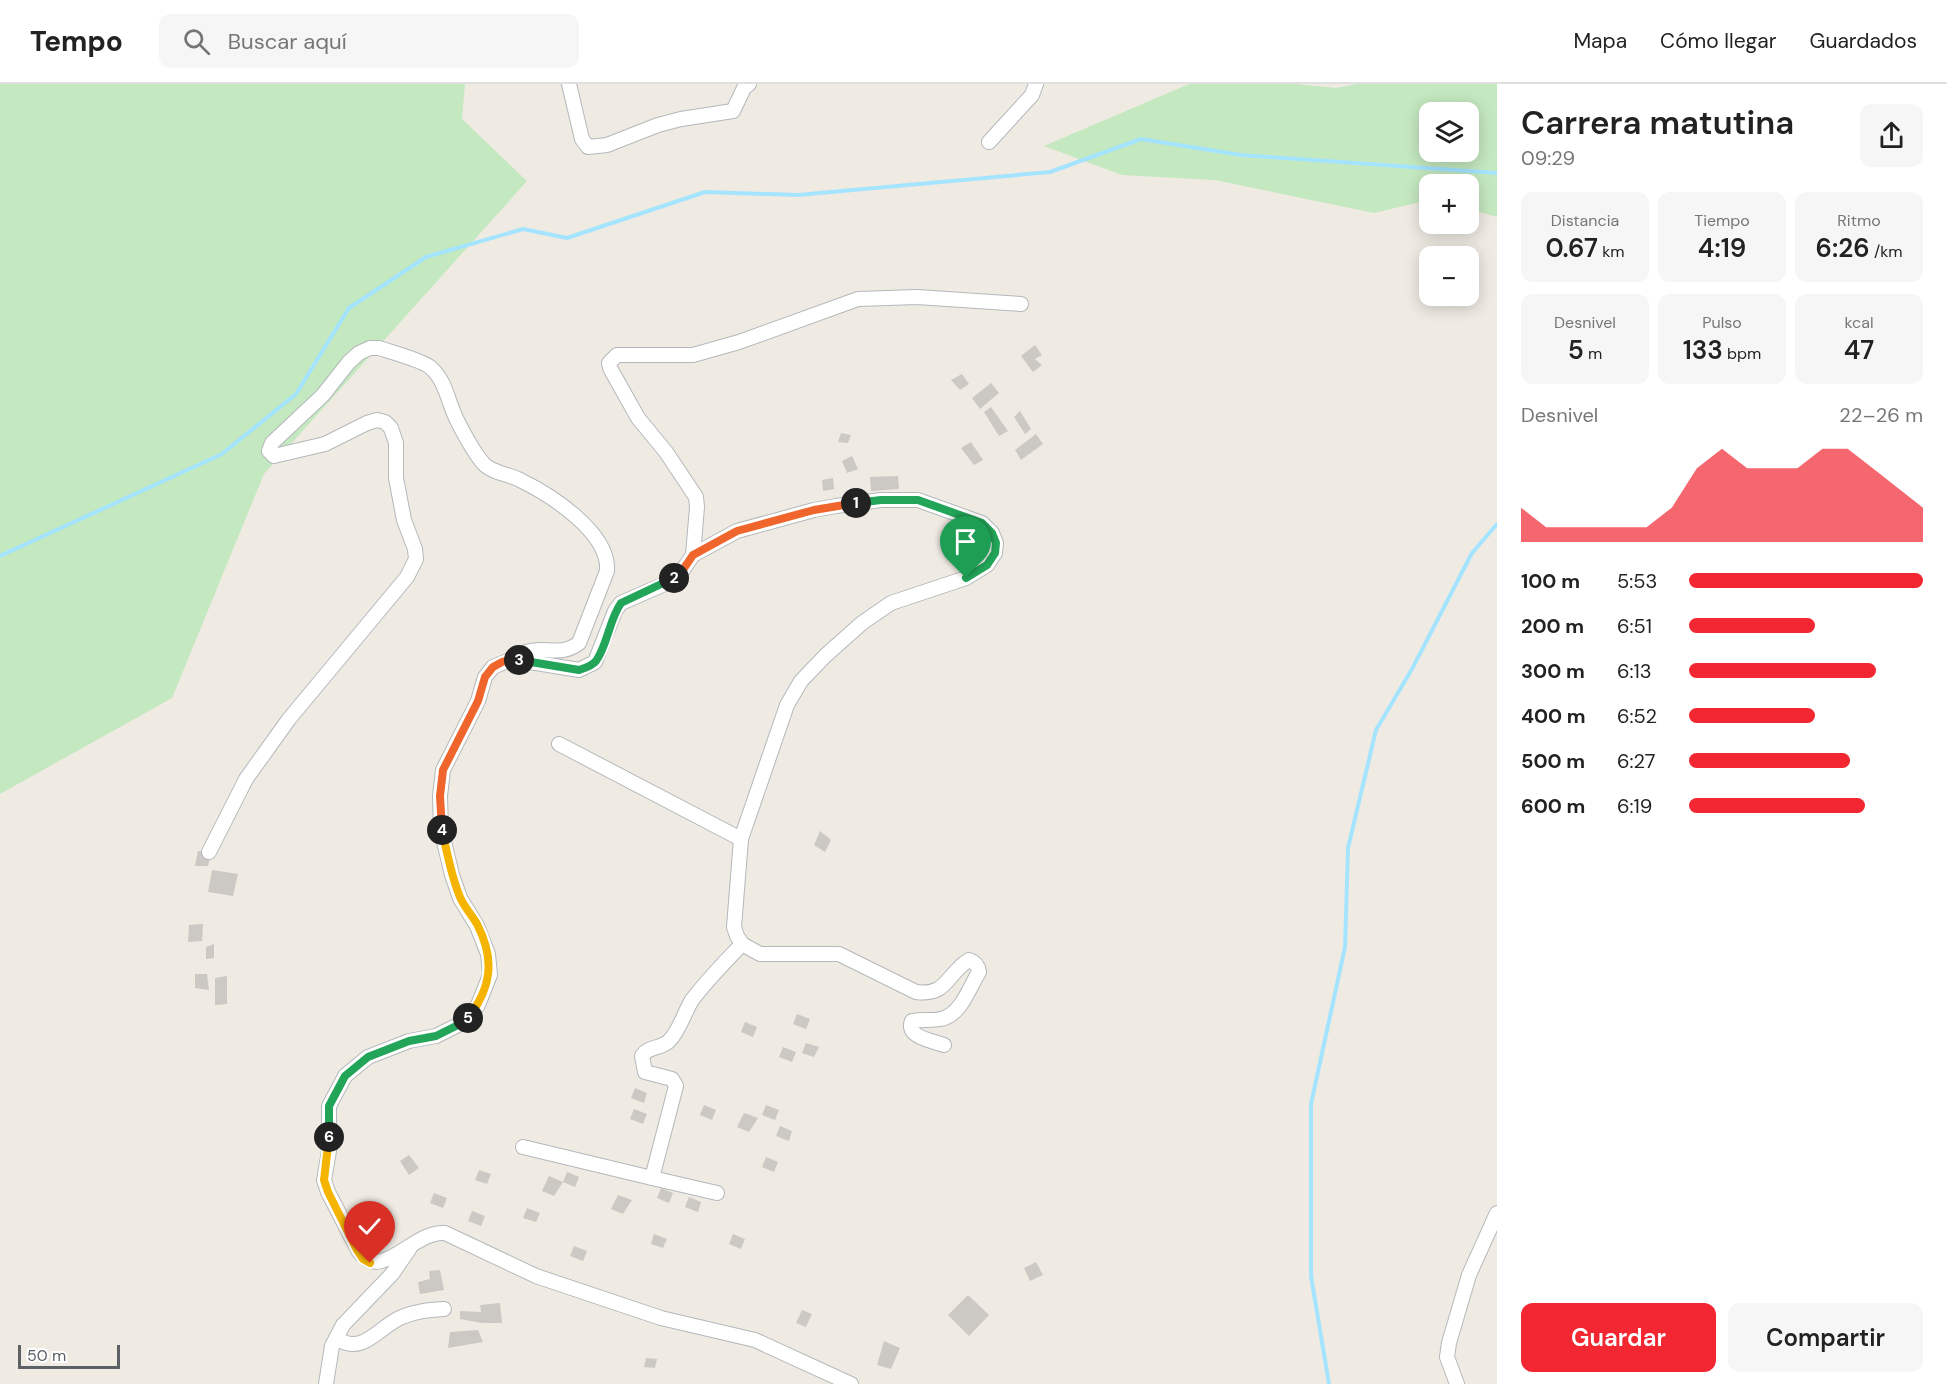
<!DOCTYPE html>
<html lang="es">
<meta charset="utf-8">
<style>
body{margin:0;font-family:"DM Sans",sans-serif;background:#f6f6f6;color:#222;height:100vh;display:flex;flex-direction:column;font-size:22px;white-space:nowrap}
*{box-sizing:border-box;margin:0}
p{font-size:20px;color:#767676}
.icon{flex:none;width:33px;height:33px;fill:none;stroke:currentColor;stroke-width:2;stroke-linecap:round;stroke-linejoin:round}
.map{position:relative;flex:1;overflow:hidden}
.sheet{display:flex;flex-direction:column;background:#fff;width:450px}
.sheet>*{flex:none}
.fabs{position:absolute;left:1419px;top:18px;display:grid;gap:12px}
.fabs a{display:grid;place-items:center;width:60px;height:60px;border-radius:12px;background:#fff;box-shadow:0 3px 15px #0003;font-size:30px}
.scale{position:absolute;left:18px;bottom:15px;width:102px;box-sizing:border-box;padding-left:6px;border:3px solid #5c6165;border-top:0;font-size:16px;line-height:21px;white-space:nowrap;color:#5c6165;-webkit-text-stroke:4px #fff;paint-order:stroke}
.pin{position:absolute;display:grid;place-items:center;width:51px;height:51px;color:#fff;margin:-62px -26px;border-radius:50% 50% 50% 0;rotate:-45deg;box-shadow:0 0 6px #0007}
.pin .icon{rotate:45deg}
.km{position:absolute;width:30px;height:30px;margin:-15px;border-radius:50%;background:#222;color:#fff;font-size:16px;line-height:30px;text-align:center}
.round{display:grid;place-items:center;flex:none;width:63px;height:63px;border-radius:12px;background:#f6f6f6}
.summary{display:flex;align-items:center;justify-content:space-between;height:102px;padding:0 24px}
h1{font-size:33px;font-weight:600;line-height:45px}
.metrics{display:grid;grid-template-columns:repeat(3,1fr);gap:9px;height:102px;padding:6px 24px}
.metrics div{display:grid;align-content:center;border-radius:12px;background:#f6f6f6;text-align:center}
.metrics b{font-size:26px;font-weight:600}
.metrics small{font-size:16px;font-weight:400}
.metrics p{font-size:16px}
.chart{height:168px;padding:12px 24px}
.chart p{display:flex;justify-content:space-between}
.chart svg{width:100%;height:108px;margin-top:6px;fill:#f22732;opacity:.7}
.cta{display:flex;gap:12px;margin-top:auto;padding:12px 24px}
.cta a{flex:1;height:69px;border-radius:12px;background:#f22732;color:#fff;font-size:24px;font-weight:600;line-height:69px;text-align:center}
.cta a+a{background:#f6f6f6;color:#222}
ul{padding:0 24px;list-style:none;font-size:20px}
li{display:grid;grid-template-columns:96px 72px 1fr;align-items:center;height:45px}
li i{height:15px;border-radius:8px;background:#f22732}
header{display:flex;align-items:center;gap:36px;box-sizing:border-box;height:84px;padding:0 30px;background:#fff;border-bottom:2px solid #e0e0e0}
header strong{font-size:28px}
nav{display:flex;gap:33px;margin-inline-start:auto;font-size:21px}
.search{width:420px;height:54px;background:#f6f6f6;display:flex;align-items:center;gap:15px;box-sizing:border-box;padding:0 21px;border-radius:12px;color:#767676;font-size:22px}
main{display:flex;flex:1;min-height:0}
.map>svg:first-child{display:block}
</style>
<header>
<strong>Tempo</strong>
<div class="search"><svg class="icon" aria-label="search" viewBox="0 0 24 24"><circle cx="10" cy="10" r="6"/><path d="M15 15l6 6"/></svg>Buscar aquí</div>
<nav><a>Mapa</a><a>Cómo llegar</a><a>Guardados</a></nav>
</header>
<main>
<div class="map">
<svg width="1497" height="1300" viewBox="0 0 1497 1300">
<rect width="100%" height="100%" fill="#efebe3"/>
<!-- green -->
<g fill="#c4e8bf" fill-rule="evenodd">
<polygon points="0,0 465,0 462,35 527,97 264,390 172,614 0,710"/>
<path d="M1189,0H1296L1336,4L1357,0H1497V133L1469,125L1468,100H1430L1429,116L1374,129L1215,96L1122,91L1044,62ZM1430,28H1468V68H1430Z"/>
</g>
<g fill="none" stroke-linecap="round" stroke-linejoin="round">
<!-- stream -->
<g stroke="#a4e4ff" stroke-width="4">
<polyline points="0,472 222,370 296,310 349,224 426,173 523,145 567,154 705,108 798,111 1050,88 1141,55 1241,71 1497,89"/>
<polyline points="1329,1300 1311,1192 1311,1020 1345,863 1348,764 1376,646 1412,585 1472,469 1497,440"/>
</g>
</g>
<!-- building -->
<g fill="#ccc8c3">
<polygon points="1035,261 1042,271 1035,275 1042,281 1033,288 1021,272"/>
<polygon points="962,290 969,300 960,306 951,296"/>
<polygon points="991,299 999,309 980,325 972,314"/>
<polygon points="991,323 1008,347 999,352 984,328"/>
<polygon points="1020,327 1031,345 1025,350 1014,333"/>
<polygon points="841,349 851,351 848,359 838,358"/>
<polygon points="1036,350 1043,360 1021,376 1015,366"/>
<polygon points="971,358 983,376 974,381 961,364"/>
<polygon points="852,372 858,385 847,389 842,377"/>
<polygon points="898,392 899,405 871,407 870,393"/>
<polygon points="833,394 834,405 823,407 822,396"/>
<polygon points="820,747 831,756 825,768 814,761"/>
<polygon points="198,767 211,769 208,782 195,782"/>
<polygon points="212,786 238,790 233,812 208,808"/>
<polygon points="203,840 202,857 188,858 189,841"/>
<polygon points="214,860 214,874 206,875 206,863"/>
<polygon points="195,890 207,890 209,906 195,904"/>
<polygon points="227,892 227,920 215,921 215,894"/>
<polygon points="797,930 810,935 806,945 793,940"/>
<polygon points="745,938 757,943 753,953 741,948"/>
<polygon points="806,959 819,963 814,973 802,969"/>
<polygon points="783,963 796,968 792,978 779,973"/>
<polygon points="635,1004 647,1009 644,1019 631,1014"/>
<polygon points="704,1021 716,1026 712,1036 700,1031"/>
<polygon points="766,1021 779,1026 775,1036 762,1031"/>
<polygon points="634,1025 647,1030 643,1040 630,1035"/>
<polygon points="744,1029 758,1034 749,1048 737,1043"/>
<polygon points="780,1042 792,1047 789,1057 776,1052"/>
<polygon points="409,1071 419,1084 409,1091 400,1077"/>
<polygon points="766,1073 778,1078 774,1088 762,1083"/>
<polygon points="479,1086 491,1090 487,1100 475,1096"/>
<polygon points="567,1088 579,1093 575,1103 563,1098"/>
<polygon points="549,1092 563,1098 554,1112 542,1107"/>
<polygon points="661,1104 673,1109 669,1119 657,1114"/>
<polygon points="434,1109 447,1114 443,1124 430,1119"/>
<polygon points="618,1111 632,1116 623,1130 611,1125"/>
<polygon points="689,1113 701,1118 698,1128 685,1123"/>
<polygon points="527,1124 540,1129 536,1138 523,1134"/>
<polygon points="472,1127 485,1132 481,1142 468,1137"/>
<polygon points="654,1150 667,1155 663,1164 651,1160"/>
<polygon points="733,1150 745,1155 741,1165 729,1160"/>
<polygon points="574,1162 587,1167 583,1177 570,1172"/>
<polygon points="1036,1178 1043,1191 1030,1197 1024,1184"/>
<polygon points="440,1186 444,1206 420,1210 418,1198 430,1195 429,1187"/>
<polygon points="968,1211 989,1231 969,1252 948,1231"/>
<polygon points="500,1219 502,1239 482,1239 460,1235 460,1227 481,1228 480,1221"/>
<polygon points="802,1226 812,1230 806,1243 796,1239"/>
<polygon points="478,1246 483,1258 448,1264 450,1248"/>
<polygon points="884,1257 900,1264 891,1285 877,1281"/>
<polygon points="646,1274 657,1275 655,1284 644,1283"/>
</g>
<g fill="none" stroke-linecap="round" stroke-linejoin="round">
<!-- street casing -->
<g stroke="#b4b8bb" stroke-width="16">
<g id="street">
<polyline points="569,0 582,55 588,63 607,61 658,41 681,35 733,27 744,4 749,0"/>
<polyline points="989,58 1032,11 1036,0"/>
<polyline points="693,471 697,423 696,413 666,368 638,334 610,284 609,279 617,271 693,271 739,258 858,215 917,213 1021,220"/>
<polyline points="559,660 741,755"/>
<path d="M209,768L246,695L289,635L407,493L416,475L415,465L404,436L396,394V359L391,344L385,338L377,336L367,339L325,360L274,372L269,367L272,359L323,311L349,278L359,269L370,264H379C391,268 421,276 430,283C444,295 447,312 453,327C458,340 474,369 483,379C491,389 509,390 520,396C551,411 610,449 607,487L579,559C559,574 545,561 526,568C521,570 516,573 512,575"/>
<path d="M523,1063L652,1094L676,1002L672,995L645,988L642,972C648,962 661,965 669,957C680,946 684,929 692,916C707,896 725,878 742,860"/>
<polyline points="652,1094 717,1109"/>
<path d="M336,1254C363,1273 379,1242 402,1233C416,1227 429,1226 444,1225"/>
<polyline points="326,1300 332,1262 343,1241 392,1190 410,1164"/>
<path d="M851,1300L755,1256L661,1234L536,1192L445,1149C413,1146 381,1201 358,1166L328,1108L324,1096L329,1067V1022L345,992L368,973L409,957L436,952L466,937L478,921L490,891L488,870L477,842L460,814L452,791L441,745L440,712L443,686L478,617L485,593L493,583L512,575L579,586L595,578L615,527L621,519L667,499L680,490L693,471L737,447L814,426L836,422L881,416H918L982,439L992,449L996,459L995,469L987,481L966,494L891,519L862,539L826,571L801,597L787,621L741,755L734,843L737,852L742,860L760,870H839L916,908C948,912 946,890 969,876C975,878 978,881 979,888C969,904 961,931 941,935C931,937 922,935 912,937C905,953 933,957 944,961"/>
<polyline points="1457,1300 1447,1273 1449,1259 1469,1191 1497,1129"/>
</g>
</g>
<!-- street -->
<use href="#street" stroke="#fff" stroke-width="14"/>
</g>
<g fill="none" stroke-linecap="round" stroke-linejoin="round">
<!-- split-1 casing -->
<g stroke="#fff" stroke-width="12">
<polyline id="split-1" points="856,419 881,416 918,416 982,439 992,449 996,459 995,469 987,481 966,494"/>
</g>
<!-- split-2 casing -->
<g stroke="#fff" stroke-width="12">
<polyline id="split-2" points="674,494 680,490 693,471 737,447 814,426 856,419"/>
</g>
<!-- split-3 casing -->
<g stroke="#fff" stroke-width="12">
<path id="split-3" d="M519,576L579,586C585,584 592,582 596,577C608,560 609,536 621,519L674,494"/>
</g>
<!-- split-4 casing -->
<g stroke="#fff" stroke-width="12">
<polyline id="split-4" points="442,746 440,712 443,686 478,617 485,593 493,583 502,578 512,575 519,576"/>
</g>
<!-- split-5 casing -->
<g stroke="#fff" stroke-width="12">
<path id="split-5" d="M442,746C447,768 451,792 460,813C464,823 472,831 477,840C495,875 492,903 468,934"/>
</g>
<!-- split-6 casing -->
<g stroke="#fff" stroke-width="12">
<polyline id="split-6" points="329,1053 329,1022 345,992 368,973 409,957 436,952 466,937 468,934"/>
</g>
<!-- split-7 casing -->
<g stroke="#fff" stroke-width="12">
<polyline id="split-7" points="329,1053 324,1096 328,1108 357,1166 363,1175 370,1179"/>
</g>
<!-- split-1 -->
<use href="#split-1" stroke="#22a559" stroke-width="8"/>
<!-- split-2 -->
<use href="#split-2" stroke="#f0652b" stroke-width="8"/>
<!-- split-3 -->
<use href="#split-3" stroke="#22a559" stroke-width="8"/>
<!-- split-4 -->
<use href="#split-4" stroke="#f0652b" stroke-width="8"/>
<!-- split-5 -->
<use href="#split-5" stroke="#f5b400" stroke-width="8"/>
<!-- split-6 -->
<use href="#split-6" stroke="#22a559" stroke-width="8"/>
<!-- split-7 -->
<use href="#split-7" stroke="#f5b400" stroke-width="8"/>
</g>
</svg>
<div class="fabs">
<a><svg class="icon" aria-label="layers" viewBox="0 0 24 24"><path d="M12 4l9 5-9 5-9-5zM3 14l9 5 9-5"/></svg></a>
<a>+</a>
<a>−</a>
</div>
<div class="scale">50 m</div>
<div class="pin" style="left:966px;top:494px;background:#1e9e55"><svg class="icon" aria-label="arrive" viewBox="0 0 24 24"><path d="M6 21V4h12l-3 4 3 4H6"/></svg></div>
<div class="pin" style="left:370px;top:1179px;background:#d93025"><svg class="icon" aria-label="check" viewBox="0 0 24 24"><path d="M5 12l5 5 9-10"/></svg></div>
<b class="km" style="left:856px;top:419px">1</b>
<b class="km" style="left:674px;top:494px">2</b>
<b class="km" style="left:519px;top:576px">3</b>
<b class="km" style="left:442px;top:746px">4</b>
<b class="km" style="left:468px;top:934px">5</b>
<b class="km" style="left:329px;top:1053px">6</b>
</div>
<section class="sheet">
<div class="summary"><div><h1>Carrera matutina</h1><p>09:29</p></div><a class="round"><svg class="icon" aria-label="share" viewBox="0 0 24 24"><path d="M12 15V3M7 8l5-5 5 5M5 13v7h14v-7"/></svg></a></div>
<div class="metrics">
<div><p>Distancia</p><b>0.67<small> km</small></b></div>
<div><p>Tiempo</p><b>4:19</b></div>
<div><p>Ritmo</p><b>6:26<small> /km</small></b></div>
</div>
<div class="metrics">
<div><p>Desnivel</p><b>5<small> m</small></b></div>
<div><p>Pulso</p><b>133<small> bpm</small></b></div>
<div><p>kcal</p><b>47</b></div>
</div>
<div class="chart"><p><span>Desnivel</span>22–26 m</p>
<svg viewBox="0 0 160 44" preserveAspectRatio="none"><path d="M0 44V30L10 38L20 38L30 38L40 38L50 38L60 30L70 14L80 6L90 14L100 14L110 14L120 6L130 6L140 14L150 22L160 30V44z"/></svg>
</div>
<ul>
<li><b>100 m</b>5:53<i style="width:100%"></i></li>
<li><b>200 m</b>6:51<i style="width:54%"></i></li>
<li><b>300 m</b>6:13<i style="width:80%"></i></li>
<li><b>400 m</b>6:52<i style="width:54%"></i></li>
<li><b>500 m</b>6:27<i style="width:69%"></i></li>
<li><b>600 m</b>6:19<i style="width:75%"></i></li>
</ul>
<div class="cta"><a>Guardar</a><a>Compartir</a></div>
</section>
</main>
